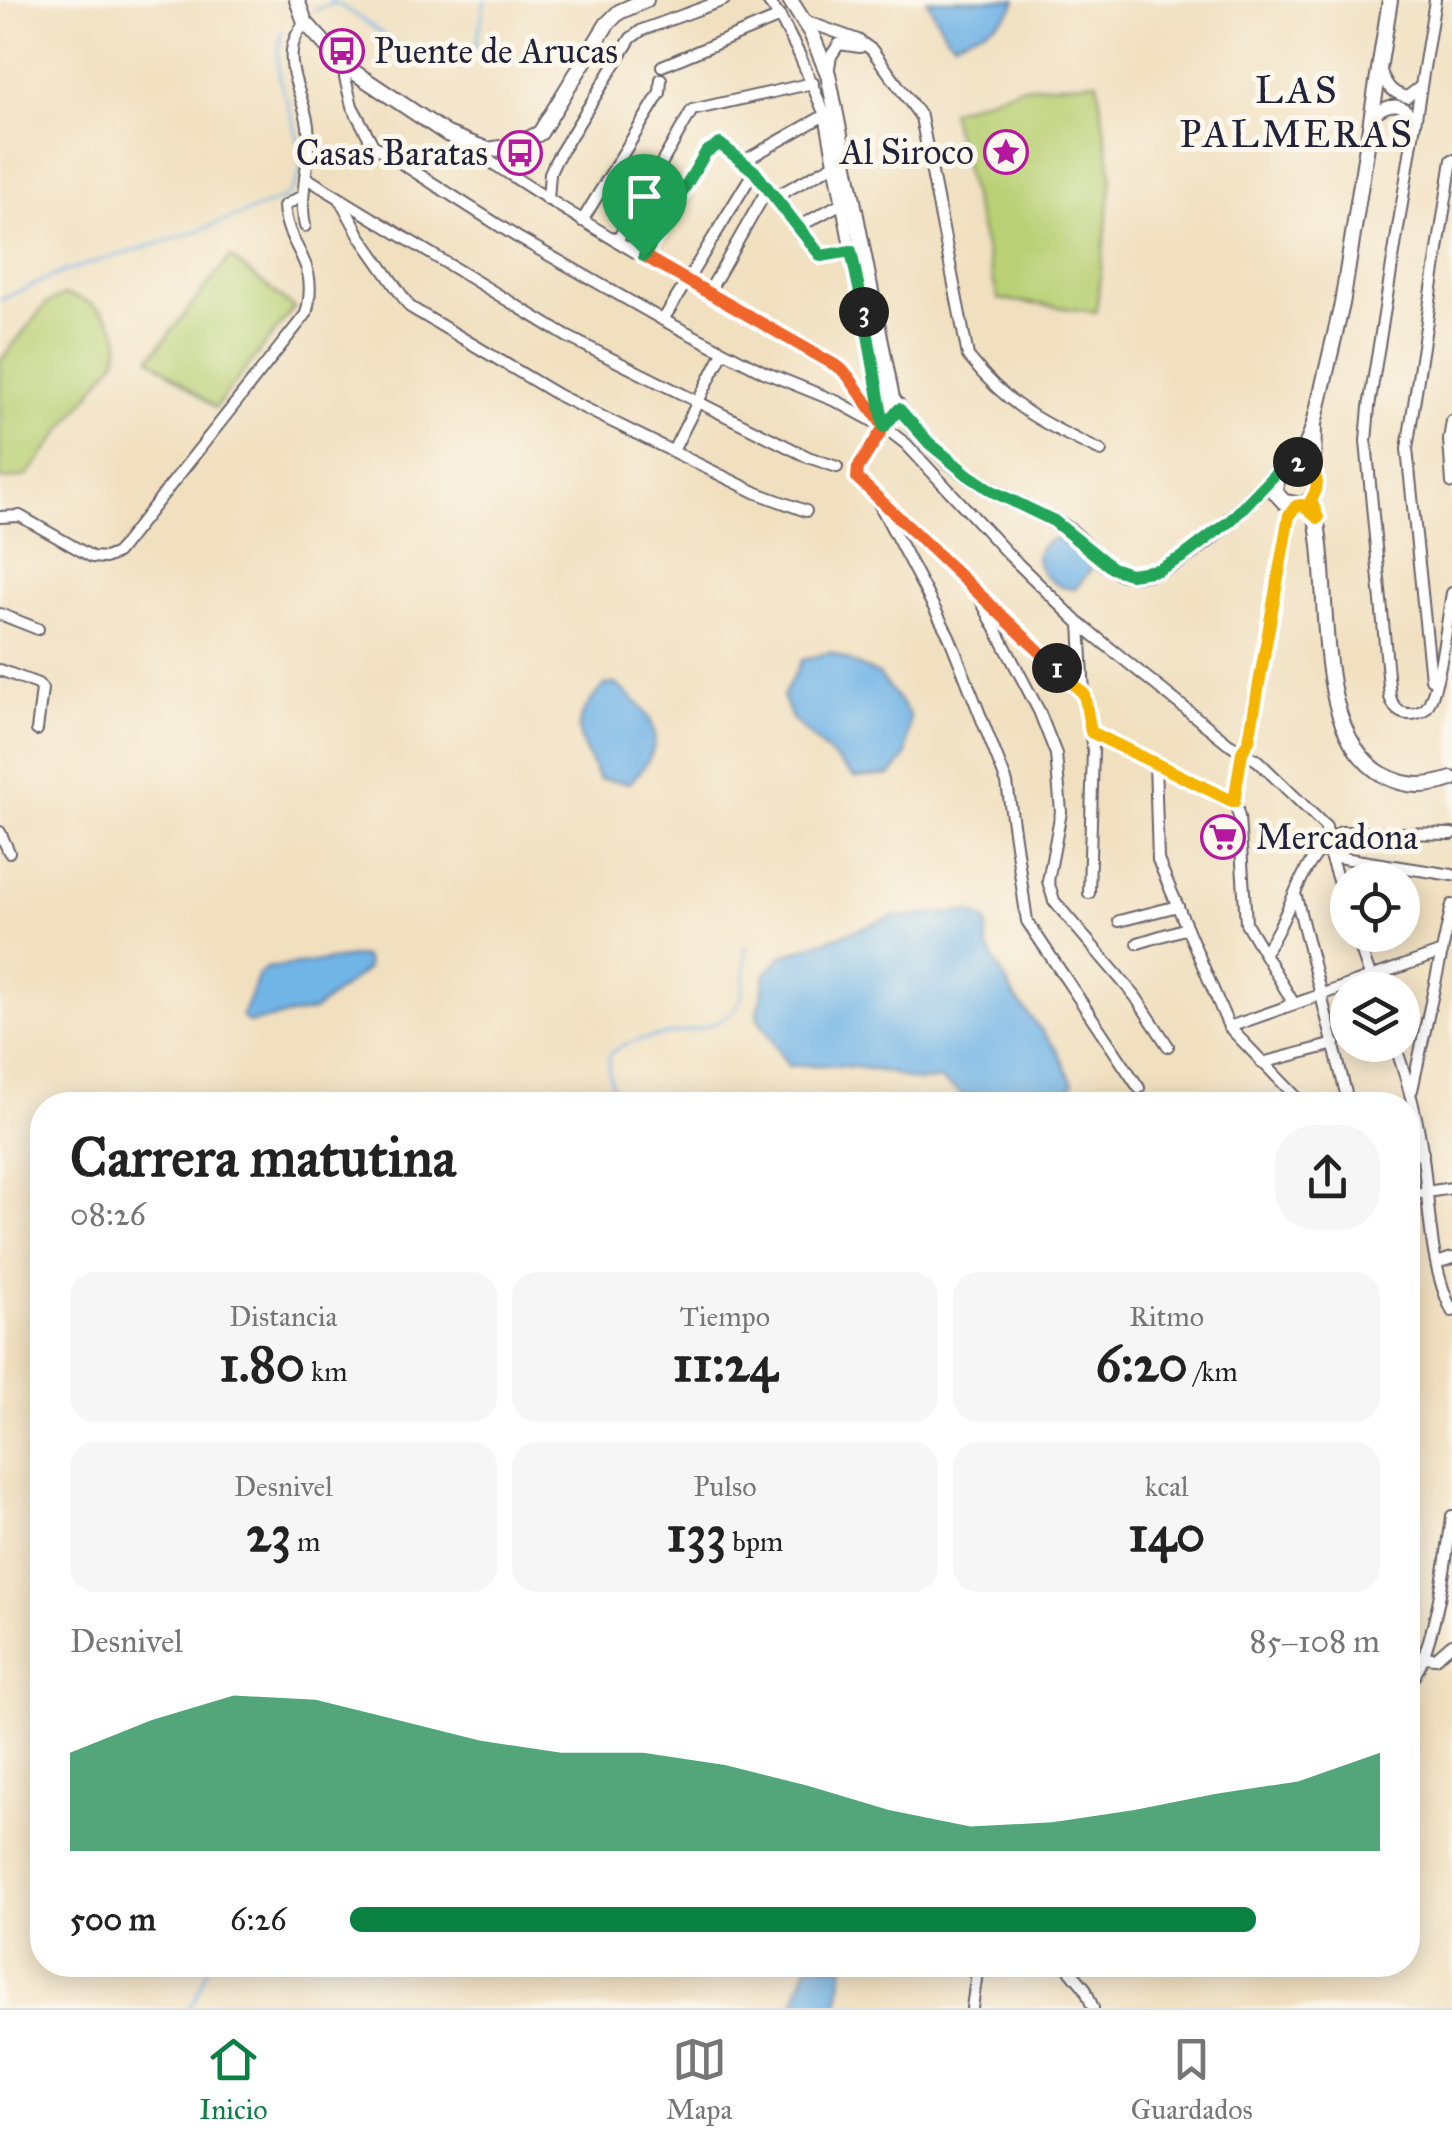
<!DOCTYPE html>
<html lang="es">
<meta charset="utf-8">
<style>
body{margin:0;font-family:"IM FELL Great Primer",serif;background:#f6f6f6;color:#222;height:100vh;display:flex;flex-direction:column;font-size:38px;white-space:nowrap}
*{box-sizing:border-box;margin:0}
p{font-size:32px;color:#767676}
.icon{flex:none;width:55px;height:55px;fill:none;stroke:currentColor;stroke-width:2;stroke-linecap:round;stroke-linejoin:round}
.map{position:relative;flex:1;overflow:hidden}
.drawer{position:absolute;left:30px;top:1092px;width:1390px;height:885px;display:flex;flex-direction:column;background:#fff;border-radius:40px;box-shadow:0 5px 25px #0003}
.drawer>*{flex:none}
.buttons{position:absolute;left:1330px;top:862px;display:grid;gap:20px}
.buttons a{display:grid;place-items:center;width:90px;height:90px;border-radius:50%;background:#fff;box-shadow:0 5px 25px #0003;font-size:50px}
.pin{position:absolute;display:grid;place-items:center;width:85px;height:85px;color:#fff;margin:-102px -42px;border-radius:50% 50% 50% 0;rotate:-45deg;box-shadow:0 0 10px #0007}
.pin .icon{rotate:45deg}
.km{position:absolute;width:50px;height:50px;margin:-25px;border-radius:50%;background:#222;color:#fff;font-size:28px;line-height:50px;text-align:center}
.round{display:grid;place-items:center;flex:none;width:105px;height:105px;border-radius:40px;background:#f6f6f6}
.summary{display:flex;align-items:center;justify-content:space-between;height:170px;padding:0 40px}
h1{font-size:55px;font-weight:800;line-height:75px}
.stats{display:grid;grid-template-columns:repeat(3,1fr);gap:15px;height:170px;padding:10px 40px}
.stats div{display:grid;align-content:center;border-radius:25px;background:#f6f6f6;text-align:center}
.stats b{font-size:50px;font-weight:800}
.stats small{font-size:28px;font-weight:400}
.stats p{font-size:28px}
.chart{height:280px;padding:20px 40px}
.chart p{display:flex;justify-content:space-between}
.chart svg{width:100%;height:180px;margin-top:10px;fill:#0b8043;opacity:.7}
ul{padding:0 40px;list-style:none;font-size:32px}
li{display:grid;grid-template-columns:160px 120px 1fr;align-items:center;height:75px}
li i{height:25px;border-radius:12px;background:#0b8043}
.dock{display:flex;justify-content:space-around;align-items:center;height:140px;border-top:2px solid #e0e0e0;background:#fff;font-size:28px;color:#767676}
.dock a{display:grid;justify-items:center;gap:5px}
.dock .current{color:#0b8043}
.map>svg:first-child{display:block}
</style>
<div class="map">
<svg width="1452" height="2008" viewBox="0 0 1452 2008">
<rect width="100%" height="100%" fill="#fbf7ec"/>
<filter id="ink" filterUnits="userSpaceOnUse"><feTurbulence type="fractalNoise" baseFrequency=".01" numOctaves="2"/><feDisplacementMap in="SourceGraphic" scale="20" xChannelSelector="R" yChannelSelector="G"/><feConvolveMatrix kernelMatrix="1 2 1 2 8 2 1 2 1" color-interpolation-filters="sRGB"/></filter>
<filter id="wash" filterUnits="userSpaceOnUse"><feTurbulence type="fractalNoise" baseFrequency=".0048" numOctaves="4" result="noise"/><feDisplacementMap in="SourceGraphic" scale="40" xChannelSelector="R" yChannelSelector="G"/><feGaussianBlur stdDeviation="2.25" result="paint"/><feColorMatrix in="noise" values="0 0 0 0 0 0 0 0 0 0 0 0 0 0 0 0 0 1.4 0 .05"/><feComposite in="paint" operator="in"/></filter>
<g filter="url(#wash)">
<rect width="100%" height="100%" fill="#f1e0c0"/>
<!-- green -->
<g fill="#b9d075" stroke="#6e7958" stroke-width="2.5">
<polygon points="1097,81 1112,177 1096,312 998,299 950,111 1020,87"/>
<polygon points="230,257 294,308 215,408 150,358"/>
<path d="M64,295C96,299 129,326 116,360L27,476L0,480V361L46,304Z"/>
</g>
<!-- water -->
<g fill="#71b4e6" stroke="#4a6b90" stroke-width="2.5">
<path d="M927,0H1016C1009,24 975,32 954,42L947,37Z"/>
<path d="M1058,538L1091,564L1090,571L1075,589C1046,589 1016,549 1058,538Z"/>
<polygon points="830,652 879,675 910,715 906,756 891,775 855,778 792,719 783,696 802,660"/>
<path d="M615,684C658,715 671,744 629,783L599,779C576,731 567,727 604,685Z"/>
<path d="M970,912L987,922V946L1014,996L1057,1050L1073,1083L1069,1092L1050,1105H978L939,1079C913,1085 908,1077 885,1072C853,1065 820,1064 788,1066L757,1016L766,974L782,956L892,917Z"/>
<polygon points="361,956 366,960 367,969 313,1011 248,1023 242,1016 259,974 266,968"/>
<polygon points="807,1965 844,1965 838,2008 793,2008"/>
</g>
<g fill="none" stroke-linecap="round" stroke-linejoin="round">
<!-- stream -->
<g stroke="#71b4e6" stroke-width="2.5">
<path d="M328,0C371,17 408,67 458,64L476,46L485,0"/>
<polyline points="313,11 335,3"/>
<path d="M0,300L65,271L187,235L283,199C320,170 289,116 280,79C276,62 278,48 282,31"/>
<path d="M617,1105L609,1074V1055C634,1028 708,1041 735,1009C747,995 744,964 746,946"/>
<polyline points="188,2008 195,2000 209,1965"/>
</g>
</g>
</g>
<g filter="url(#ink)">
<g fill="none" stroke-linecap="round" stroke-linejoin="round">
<!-- street casing -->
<g stroke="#6a646a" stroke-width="14">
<g id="street">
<polyline points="767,0 780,17 799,54 825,115 883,421"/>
<path d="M1435,0L1369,407L1366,441L1390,697C1394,708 1399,715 1412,714C1417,713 1423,712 1426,708C1439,693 1448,615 1452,593"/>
<path d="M808,22L858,40L872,50L921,117L968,356C1007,406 1045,425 1101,451"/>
<polyline points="345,66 345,78 352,106 373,145 517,237 663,320 764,372 838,402 884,427 906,444 1010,556 1080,624 1228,743 1258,761 1326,827 1330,856 1348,911"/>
<polyline points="662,66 780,17"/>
<path d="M1380,69C1386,84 1390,93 1407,97L1420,87"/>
<polyline points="828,73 831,56 839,44 860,47"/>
<path d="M1372,116C1390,101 1405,101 1415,123"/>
<path d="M467,146C586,227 713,298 840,368L848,375L884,426"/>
<polyline points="742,162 825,115"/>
<polyline points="305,177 566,336 808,457 837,467"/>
<polyline points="773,198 833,165"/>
<polyline points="548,200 550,173 556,160 631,38 642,30 724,0"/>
<polyline points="341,201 360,236 410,307 558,395 757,493 806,511"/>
<polyline points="582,221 660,93 661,79"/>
<path d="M305,226C298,191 312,162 308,126C305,100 289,77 292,50C293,39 299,31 305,22"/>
<polyline points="798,227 840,204"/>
<polyline points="617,241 692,110 813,83"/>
<polyline points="643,257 706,152 720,144 754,171 821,256 851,251"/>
<polyline points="707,295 767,190"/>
<polyline points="663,320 754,171"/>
<polyline points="899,409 857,468 857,478 1084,694"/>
<polyline points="1452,421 1449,440 1452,483"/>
<polyline points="673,451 723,352"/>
<polyline points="875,496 949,636 1007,783 1027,921 1139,1088"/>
<path d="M0,517L20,516L92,557L105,558L117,553L306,314C321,259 287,251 284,206L300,197"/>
<polyline points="977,593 1039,711 1056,754 1061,812 1048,881 1054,901 1135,996 1168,1046"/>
<polyline points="0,614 38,629"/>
<polyline points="1080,624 1084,694 1093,750 1089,893"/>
<polyline points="0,670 38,684 42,689 37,730"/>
<polyline points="1431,679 1407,449 1452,160"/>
<polyline points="1091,733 1234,802"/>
<polyline points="1155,762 1158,860 1229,1027 1304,1105"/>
<polyline points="0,832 9,852"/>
<polyline points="1330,856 1452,875"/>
<polyline points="1296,897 1349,1105"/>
<polyline points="1119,921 1178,906"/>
<polyline points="1356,935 1375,990"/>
<polyline points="1138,943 1187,928"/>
<path d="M1264,952C1292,916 1299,856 1341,832L1452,834"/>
<path d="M1294,1004L1246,923L1239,817C1231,793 1238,762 1249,739L1289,515L1296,506"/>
<polyline points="1229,1027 1442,952"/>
<path d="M1395,1045C1408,1082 1418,1119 1423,1158C1430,1209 1429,1264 1452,1311"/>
<polyline points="1262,1063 1335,1044"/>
<polyline points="1412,1090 1452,905"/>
<polyline points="1408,1156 1423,1153"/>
<polyline points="1408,1195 1452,1188"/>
<polyline points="1437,1263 1452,1258"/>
<polyline points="1422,1657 1436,1658 1452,1644"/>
<path d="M1408,1685C1434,1656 1447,1556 1452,1516"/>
<polyline points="1066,1965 1085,1988 1093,2008"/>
<polyline points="972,2008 978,1965"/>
</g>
</g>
<!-- secondary casing -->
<g stroke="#6a646a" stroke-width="18">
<g id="secondary">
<polyline points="297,0 305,22 345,66 447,134 488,150 514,146 540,133 607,24 619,12 646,0"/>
<path d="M790,0L811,33L828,74L892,398C917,436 953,469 993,491C1018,505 1044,514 1068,530C1087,544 1105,572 1130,574C1183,578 1244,506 1278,471C1285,464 1296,460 1302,452C1308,445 1311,433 1314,424"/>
<polyline points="1277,473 1275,492 1284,502 1302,505 1311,499 1317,488 1313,470 1314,424 1342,304 1390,0"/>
<path d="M1311,499C1336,572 1305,733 1385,776C1408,788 1428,787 1452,779"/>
</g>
</g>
<!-- street -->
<use href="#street" stroke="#fff" stroke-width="10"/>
<!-- secondary -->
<use href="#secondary" stroke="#fff" stroke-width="14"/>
</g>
</g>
<g fill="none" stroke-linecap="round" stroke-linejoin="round" filter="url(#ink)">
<!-- split-1 casing -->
<g stroke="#fff" stroke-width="20">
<polyline id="split-1" points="644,256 840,368 848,376 884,427 858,468 857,478 1057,668"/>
</g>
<!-- split-2 casing -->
<g stroke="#fff" stroke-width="20">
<path id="split-2" d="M1057,668L1084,694L1091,732L1234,802L1242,752L1249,740L1289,515L1296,506L1302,505L1318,518L1311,500C1322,483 1317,468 1298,462"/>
</g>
<!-- split-3 casing -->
<g stroke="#fff" stroke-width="20">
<polyline id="split-3" points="864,312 884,427 899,409 929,443 968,475 992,491 1054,521 1112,568 1130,574 1158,570 1184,556 1231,520 1282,467 1298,462"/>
</g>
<!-- split-4 casing -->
<g stroke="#fff" stroke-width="20">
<polyline id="split-4" points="644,256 706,152 720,144 754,171 821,256 851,251 864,312"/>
</g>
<!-- split-1 -->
<use href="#split-1" stroke="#f0652b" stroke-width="12"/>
<!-- split-2 -->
<use href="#split-2" stroke="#f5b400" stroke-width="12"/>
<!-- split-3 -->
<use href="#split-3" stroke="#22a559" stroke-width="12"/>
<!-- split-4 -->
<use href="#split-4" stroke="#22a559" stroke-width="12"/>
</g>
<!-- icons -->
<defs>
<g id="bus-ring" transform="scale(2.25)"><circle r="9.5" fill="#fbf7ec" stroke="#b5179e" stroke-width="1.5"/><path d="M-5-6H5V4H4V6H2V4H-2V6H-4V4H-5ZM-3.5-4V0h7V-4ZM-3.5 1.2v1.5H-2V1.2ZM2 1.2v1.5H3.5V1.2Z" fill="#b5179e"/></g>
<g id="sight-ring" transform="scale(2.25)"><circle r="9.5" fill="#fbf7ec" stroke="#b5179e" stroke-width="1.5"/><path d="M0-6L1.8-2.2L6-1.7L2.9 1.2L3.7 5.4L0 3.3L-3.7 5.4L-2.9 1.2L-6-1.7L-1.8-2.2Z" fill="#b5179e"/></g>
<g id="supermarket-ring" transform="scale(2.25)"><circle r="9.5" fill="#fbf7ec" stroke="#b5179e" stroke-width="1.5"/><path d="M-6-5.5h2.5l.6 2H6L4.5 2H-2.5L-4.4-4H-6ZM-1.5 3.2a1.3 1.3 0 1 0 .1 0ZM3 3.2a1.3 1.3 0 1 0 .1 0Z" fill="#b5179e"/></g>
</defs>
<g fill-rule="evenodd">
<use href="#bus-ring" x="342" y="51"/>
<use href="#sight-ring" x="1006" y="152"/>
<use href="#bus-ring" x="520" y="153"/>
<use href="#supermarket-ring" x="1223" y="837"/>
</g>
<g text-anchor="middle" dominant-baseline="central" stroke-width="10" stroke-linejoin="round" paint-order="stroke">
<!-- poi labels -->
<g font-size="35" fill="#22223b" stroke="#fbf7ec" text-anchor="start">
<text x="374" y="51">Puente de Arucas</text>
<text x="974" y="152" text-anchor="end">Al Siroco</text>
<text x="488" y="153" text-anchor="end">Casas Baratas</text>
<text x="1256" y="837">Mercadona</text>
</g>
<!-- neighbourhood labels -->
<g font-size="38" letter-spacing="2.5" fill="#22223b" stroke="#fbf7ec">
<text x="1297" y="90">LAS<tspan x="1297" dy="44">PALMERAS</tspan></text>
</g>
</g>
</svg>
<div class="buttons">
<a><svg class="icon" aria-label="locate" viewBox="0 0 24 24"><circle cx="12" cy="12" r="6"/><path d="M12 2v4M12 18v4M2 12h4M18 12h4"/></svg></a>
<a><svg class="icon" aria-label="layers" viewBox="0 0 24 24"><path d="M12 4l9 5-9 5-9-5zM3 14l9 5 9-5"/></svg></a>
</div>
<div class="pin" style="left:644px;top:256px;background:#1e9e55"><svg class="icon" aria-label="arrive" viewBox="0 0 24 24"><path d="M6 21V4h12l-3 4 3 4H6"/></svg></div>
<b class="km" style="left:1057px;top:668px">1</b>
<b class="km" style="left:1298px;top:462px">2</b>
<b class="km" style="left:864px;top:312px">3</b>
<section class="drawer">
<div class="summary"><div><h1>Carrera matutina</h1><p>08:26</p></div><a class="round"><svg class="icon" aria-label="share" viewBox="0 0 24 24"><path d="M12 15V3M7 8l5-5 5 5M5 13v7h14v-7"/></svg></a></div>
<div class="stats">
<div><p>Distancia</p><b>1.80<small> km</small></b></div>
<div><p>Tiempo</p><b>11:24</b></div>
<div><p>Ritmo</p><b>6:20<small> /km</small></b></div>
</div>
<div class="stats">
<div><p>Desnivel</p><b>23<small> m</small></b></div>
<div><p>Pulso</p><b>133<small> bpm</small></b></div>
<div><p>kcal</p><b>140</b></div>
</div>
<div class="chart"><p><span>Desnivel</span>85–108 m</p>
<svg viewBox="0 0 160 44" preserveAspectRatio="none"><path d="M0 44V20L10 12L20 6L30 7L40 12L50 17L60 20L70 20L80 23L90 28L100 34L110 38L120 37L130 34L140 30L150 27L160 20V44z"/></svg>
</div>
<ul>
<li><b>500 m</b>6:26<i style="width:88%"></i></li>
</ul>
</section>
</div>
<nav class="dock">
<a class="current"><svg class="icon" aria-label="home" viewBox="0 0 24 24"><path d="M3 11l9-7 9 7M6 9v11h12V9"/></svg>Inicio</a>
<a><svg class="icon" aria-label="map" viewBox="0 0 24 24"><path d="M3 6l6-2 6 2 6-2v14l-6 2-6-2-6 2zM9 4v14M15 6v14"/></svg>Mapa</a>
<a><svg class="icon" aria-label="saved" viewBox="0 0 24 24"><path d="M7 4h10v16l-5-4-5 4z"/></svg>Guardados</a>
</nav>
